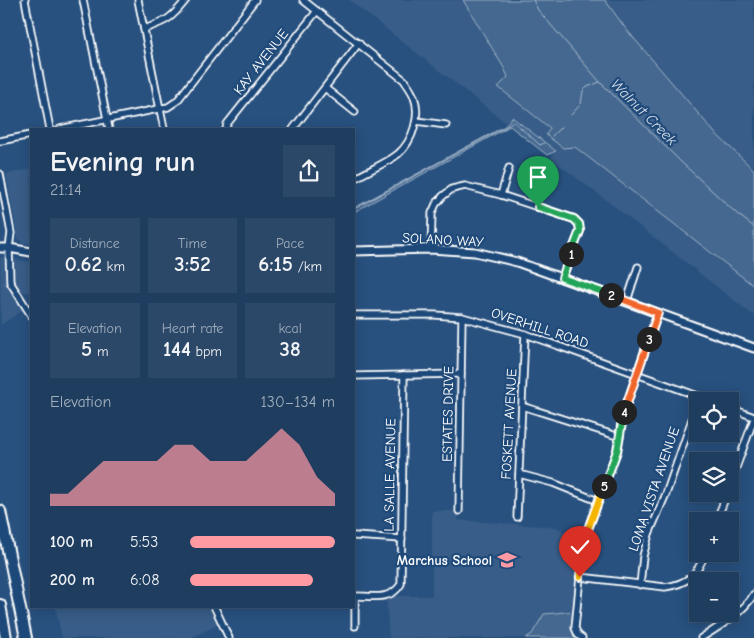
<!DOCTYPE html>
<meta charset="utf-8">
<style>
body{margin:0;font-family:"Comic Neue",sans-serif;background:#2b4868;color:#f1f3f6;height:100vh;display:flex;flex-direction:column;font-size:19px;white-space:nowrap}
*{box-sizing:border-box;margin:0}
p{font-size:16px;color:#a1aebd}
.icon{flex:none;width:28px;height:28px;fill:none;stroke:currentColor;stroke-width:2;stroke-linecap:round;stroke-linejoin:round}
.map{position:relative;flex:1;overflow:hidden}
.details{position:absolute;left:30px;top:128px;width:325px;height:480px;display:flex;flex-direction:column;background:#1e3d5f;border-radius:0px;box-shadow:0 2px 12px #0003,0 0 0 1px #3c5674}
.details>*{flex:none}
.tools{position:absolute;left:689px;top:392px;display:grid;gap:10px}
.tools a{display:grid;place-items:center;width:50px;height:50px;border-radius:0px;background:#1e3d5f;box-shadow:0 2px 12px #0003,0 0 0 1px #3c5674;font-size:25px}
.pin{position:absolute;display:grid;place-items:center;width:42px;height:42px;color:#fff;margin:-51px -21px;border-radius:50% 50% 50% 0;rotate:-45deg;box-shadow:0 0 5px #0007}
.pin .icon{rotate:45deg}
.km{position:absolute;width:25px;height:25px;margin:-12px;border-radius:50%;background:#222;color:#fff;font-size:14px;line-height:25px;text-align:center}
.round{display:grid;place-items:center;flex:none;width:52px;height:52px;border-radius:0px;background:#2b4868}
.overview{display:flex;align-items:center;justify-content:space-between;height:85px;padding:0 20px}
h1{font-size:28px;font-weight:600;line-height:38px}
.metrics{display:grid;grid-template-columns:repeat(3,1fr);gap:8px;height:85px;padding:5px 20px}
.metrics div{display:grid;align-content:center;border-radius:0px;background:#2b4868;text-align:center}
.metrics b{font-size:21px;font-weight:600}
.metrics small{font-size:14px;font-weight:400}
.metrics p{font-size:14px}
.chart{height:140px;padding:10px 20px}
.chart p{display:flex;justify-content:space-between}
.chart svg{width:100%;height:90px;margin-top:5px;fill:#ff9aa2;opacity:.7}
ul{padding:0 20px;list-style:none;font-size:16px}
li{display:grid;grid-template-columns:80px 60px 1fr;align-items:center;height:38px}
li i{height:12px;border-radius:6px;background:#ff9aa2}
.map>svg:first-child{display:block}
</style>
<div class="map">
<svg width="754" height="638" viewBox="0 0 754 638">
<rect width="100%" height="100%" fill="#28517f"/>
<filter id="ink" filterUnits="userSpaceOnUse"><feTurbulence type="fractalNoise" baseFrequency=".02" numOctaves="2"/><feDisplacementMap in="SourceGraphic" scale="10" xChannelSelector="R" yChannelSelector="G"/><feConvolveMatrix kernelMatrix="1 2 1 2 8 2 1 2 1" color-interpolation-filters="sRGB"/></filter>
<g filter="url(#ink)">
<!-- built -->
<g fill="#375d88">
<polygon points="349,0 463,0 504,68 508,77 498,87 550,128 563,148 575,147 754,286 754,316 606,200 550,158 556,150 513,117 506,123"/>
<polygon points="605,0 754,0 754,170 715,133 626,29"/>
<polygon points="31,169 31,244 23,243 18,238 6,174"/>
<polygon points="0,257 31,262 31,292 16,292 26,308 1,325"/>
<polygon points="432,511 459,511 458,520 556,527 585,544 576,611 544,614 532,634 526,638 389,638 386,596 432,596"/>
<polygon points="55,606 214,606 222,623 190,638 62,638"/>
</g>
<!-- green -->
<g fill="#446890" stroke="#a2b4c8">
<polygon points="463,0 605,0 626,29 715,133 754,170 754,286 575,147 563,148 546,135 550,128 498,87 508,77 504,68"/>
<polygon points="512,117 556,151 547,155 510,126 354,212 354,208 505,126"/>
<polygon points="576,611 575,628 582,638 526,638 532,634 544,614"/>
</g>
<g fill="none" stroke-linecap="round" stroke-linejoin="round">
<!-- stream -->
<g stroke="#aabbcd" stroke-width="1">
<polyline points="533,0 538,10 600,82 680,161 736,213 754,227"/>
<polyline points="571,115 581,104 583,91 587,87 600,82"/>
<polyline points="552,136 561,127"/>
<polyline points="354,209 507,126 513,121 540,145 544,143"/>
</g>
<!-- minor casing -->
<g stroke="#fff" stroke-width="9">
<g id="minor">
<polyline points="25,0 50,129"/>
<polyline points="83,0 109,129"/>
<polyline points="138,0 164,129"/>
<path d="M303,0L404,80C407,85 412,91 414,97C421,115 413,141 398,154C387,163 367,171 354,179"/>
<path d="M144,29C167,21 171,19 186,0"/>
<polyline points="325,88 355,112"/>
<polyline points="416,121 446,125"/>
<polyline points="60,129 168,107 177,101 255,0"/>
<polyline points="226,129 227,124 317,11"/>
<polyline points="293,129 359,43"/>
<polyline points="0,141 31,135"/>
<polyline points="0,174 11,233 9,248 10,282 31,315"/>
<polyline points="501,195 509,168"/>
<polyline points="431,249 432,213 436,204 443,196 452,189 465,186 501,195 574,219 579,224 580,231 562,278"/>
<polyline points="627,301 638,267"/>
<polyline points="354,315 435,315 462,317 525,334 712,401"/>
<polyline points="354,376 461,374"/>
<polyline points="522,406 620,437"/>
<polyline points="730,408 754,417"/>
<polyline points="519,474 553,483 598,501"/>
<polyline points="730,484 754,419"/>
<polyline points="459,511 462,317"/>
<polyline points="517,517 525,334"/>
<polyline points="716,521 727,494"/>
<polyline points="354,536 402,539"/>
<path d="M580,577L665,587C687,584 697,575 705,554"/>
<polyline points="640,585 643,556 649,534 666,494 698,402"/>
<path d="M354,596C372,596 391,601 401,584L404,375"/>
<polyline points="214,606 229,638"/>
<polyline points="355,626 355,596"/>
<polyline points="582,638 578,635 575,628 580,577 588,529 617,451 622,417 658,313"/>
<path d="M701,638C719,627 744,612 754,594"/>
</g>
</g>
<!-- tertiary casing -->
<g stroke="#fff" stroke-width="11">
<g id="tertiary">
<polyline points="0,248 9,248 31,252"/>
<polyline points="354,251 431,249 475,252 517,262 754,348"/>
</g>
</g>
<!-- motorway casing -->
<g stroke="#fff" stroke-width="14">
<g id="motorway">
<polyline points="0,511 26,638"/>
<polyline points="0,605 6,638"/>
</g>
</g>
<!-- minor -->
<use href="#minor" stroke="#1f4a7a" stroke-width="5.5"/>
<!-- tertiary -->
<use href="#tertiary" stroke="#1f4a7a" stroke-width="7"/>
<!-- motorway -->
<use href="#motorway" stroke="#1f4a7a" stroke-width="10"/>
</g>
</g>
<g fill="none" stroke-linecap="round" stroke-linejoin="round" filter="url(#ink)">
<!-- split-1 casing -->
<g stroke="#fff" stroke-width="10">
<polyline id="split-1" points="538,207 574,219 579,224 580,231 571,254"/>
</g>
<!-- split-2 casing -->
<g stroke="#fff" stroke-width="10">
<polyline id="split-2" points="571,254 562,278 611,295"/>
</g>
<!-- split-3 casing -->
<g stroke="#fff" stroke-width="10">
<polyline id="split-3" points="611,295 658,313 649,339"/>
</g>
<!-- split-4 casing -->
<g stroke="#fff" stroke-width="10">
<polyline id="split-4" points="624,412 649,339"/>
</g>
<!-- split-5 casing -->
<g stroke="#fff" stroke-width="10">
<polyline id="split-5" points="604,486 617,451 624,412"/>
</g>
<!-- split-6 casing -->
<g stroke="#fff" stroke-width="10">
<polyline id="split-6" points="582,559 588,529 604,486"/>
</g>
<!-- split-7 casing -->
<g stroke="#fff" stroke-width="10">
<polyline id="split-7" points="580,577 582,559"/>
</g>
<!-- split-1 -->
<use href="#split-1" stroke="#22a559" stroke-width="6"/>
<!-- split-2 -->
<use href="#split-2" stroke="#22a559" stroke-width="6"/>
<!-- split-3 -->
<use href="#split-3" stroke="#f0652b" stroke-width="6"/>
<!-- split-4 -->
<use href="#split-4" stroke="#f0652b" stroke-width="6"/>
<!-- split-5 -->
<use href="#split-5" stroke="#22a559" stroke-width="6"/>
<!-- split-6 -->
<use href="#split-6" stroke="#f5b400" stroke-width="6"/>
<!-- split-7 -->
<use href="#split-7" stroke="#f5b400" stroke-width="6"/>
</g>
<!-- icons -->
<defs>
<g id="school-bare" transform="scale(1.5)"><path d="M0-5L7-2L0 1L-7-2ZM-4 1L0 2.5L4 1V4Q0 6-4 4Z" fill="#ff9aa2" stroke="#1f4a7a" stroke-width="2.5" paint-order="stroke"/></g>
</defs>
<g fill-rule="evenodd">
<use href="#school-bare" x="507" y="560"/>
</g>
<g text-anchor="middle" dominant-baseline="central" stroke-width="4.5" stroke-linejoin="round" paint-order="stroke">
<!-- street labels -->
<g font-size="14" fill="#fff" stroke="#1f4a7a">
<text transform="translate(261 62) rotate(-52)">KAY AVENUE</text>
<text transform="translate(443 240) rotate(3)">SOLANO WAY</text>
<text transform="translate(540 328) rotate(18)">OVERHILL ROAD</text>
<text transform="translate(448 414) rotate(-89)">ESTATES DRIVE</text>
<text transform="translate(509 424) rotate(-87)">FOSKETT AVENUE</text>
<text transform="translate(390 475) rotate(-89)">LA SALLE AVENUE</text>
<text transform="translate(654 489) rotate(-71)">LOMA VISTA AVENUE</text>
</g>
<!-- poi labels -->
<g font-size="14" font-weight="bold" fill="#fff" stroke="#1f4a7a" text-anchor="end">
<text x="492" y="560">Marchus School</text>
</g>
<!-- water labels -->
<g font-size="15" font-style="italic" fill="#d4dde6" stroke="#1f4a7a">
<text transform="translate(644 112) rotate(45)">Walnut Creek</text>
</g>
</g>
</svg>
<div class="tools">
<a><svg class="icon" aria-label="locate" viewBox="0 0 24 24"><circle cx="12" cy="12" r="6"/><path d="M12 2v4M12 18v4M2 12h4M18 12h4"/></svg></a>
<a><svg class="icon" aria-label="layers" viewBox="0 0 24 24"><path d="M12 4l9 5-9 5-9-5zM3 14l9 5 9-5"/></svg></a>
<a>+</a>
<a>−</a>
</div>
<div class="pin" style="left:538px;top:207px;background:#1e9e55"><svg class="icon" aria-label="arrive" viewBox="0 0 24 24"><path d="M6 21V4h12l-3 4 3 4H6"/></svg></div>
<div class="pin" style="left:580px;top:577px;background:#d93025"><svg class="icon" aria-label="check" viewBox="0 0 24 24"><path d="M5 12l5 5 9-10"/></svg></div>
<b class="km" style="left:571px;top:254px">1</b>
<b class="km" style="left:611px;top:295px">2</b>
<b class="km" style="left:649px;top:339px">3</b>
<b class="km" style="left:624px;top:412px">4</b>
<b class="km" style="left:604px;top:486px">5</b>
<section class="details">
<div class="overview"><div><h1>Evening run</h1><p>21:14</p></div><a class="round"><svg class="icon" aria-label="share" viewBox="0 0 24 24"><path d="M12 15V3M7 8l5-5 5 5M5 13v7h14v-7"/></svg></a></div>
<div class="metrics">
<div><p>Distance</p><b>0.62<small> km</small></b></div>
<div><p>Time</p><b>3:52</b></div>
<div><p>Pace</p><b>6:15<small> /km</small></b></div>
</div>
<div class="metrics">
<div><p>Elevation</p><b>5<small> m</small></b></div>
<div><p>Heart rate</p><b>144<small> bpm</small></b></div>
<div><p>kcal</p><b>38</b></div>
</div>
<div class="chart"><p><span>Elevation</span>130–134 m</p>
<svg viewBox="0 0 160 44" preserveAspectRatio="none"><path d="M0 44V38L10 38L20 30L30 22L40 22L50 22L60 22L70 14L80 14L90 22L100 22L110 22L120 14L130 6L140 14L150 30L160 38V44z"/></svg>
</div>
<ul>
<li><b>100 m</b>5:53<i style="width:100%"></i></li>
<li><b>200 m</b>6:08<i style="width:85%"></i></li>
</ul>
</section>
</div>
